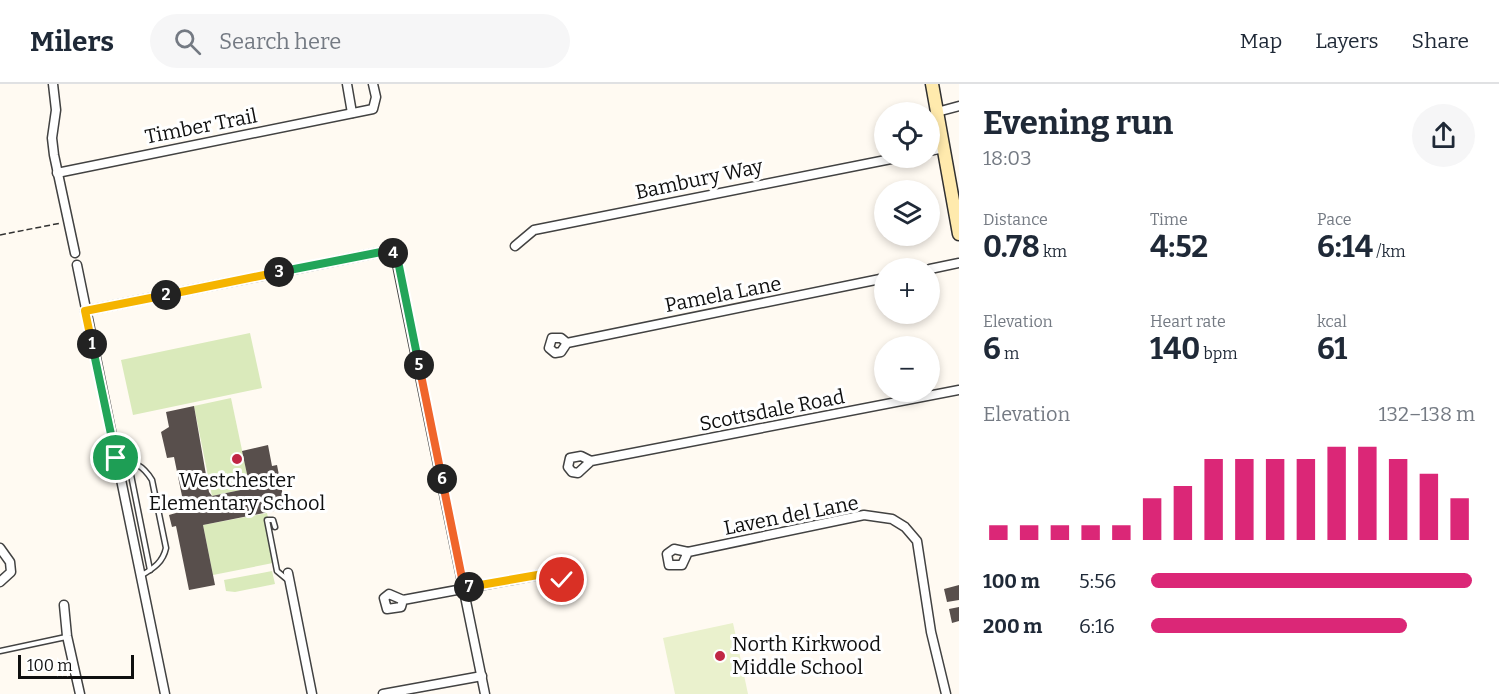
<!DOCTYPE html>
<meta charset="utf-8">
<style>
body{margin:0;font-family:Bitter,serif;background:#f6f6f7;color:#1f2937;height:100vh;display:flex;flex-direction:column;font-size:22px;white-space:nowrap}
*{box-sizing:border-box;margin:0}
p{font-size:20px;color:#747a83}
.icon{flex:none;width:33px;height:33px;fill:none;stroke:currentColor;stroke-width:2;stroke-linecap:round;stroke-linejoin:round}
.map{position:relative;flex:1;overflow:hidden}
.drawer{display:flex;flex-direction:column;background:#fff;width:540px}
.drawer>*{flex:none}
.controls{position:absolute;left:874px;top:18px;display:grid;gap:12px}
.controls a{display:grid;place-items:center;width:66px;height:66px;border-radius:50%;background:#fff;box-shadow:0 3px 9px #0003;font-size:30px}
.scale{position:absolute;left:18px;bottom:15px;width:116px;box-sizing:border-box;padding-left:6px;border:3px solid #0f0f0f;border-top:0;font-size:16px;line-height:21px;white-space:nowrap;color:#0f0f0f;-webkit-text-stroke:4px #fff;paint-order:stroke}
.pin{position:absolute;display:grid;place-items:center;width:51px;height:51px;color:#fff;margin:-26px;border:3px solid #fff;border-radius:50%;box-shadow:0 2px 6px #0007}
.km{position:absolute;width:30px;height:30px;margin:-15px;border-radius:50%;background:#222;color:#fff;font-size:16px;line-height:30px;text-align:center}
.round{display:grid;place-items:center;flex:none;width:63px;height:63px;border-radius:32px;background:#f6f6f7}
.headline{display:flex;align-items:center;justify-content:space-between;height:102px;padding:0 24px}
h1{font-size:33px;font-weight:700;line-height:45px}
.figures{display:grid;grid-template-columns:repeat(3,1fr);gap:9px;height:102px;padding:6px 24px}
.figures div{display:grid;align-content:center}
.figures b{font-size:30px;font-weight:700}
.figures small{font-size:16px;font-weight:400}
.figures p{font-size:16px}
.chart{height:168px;padding:12px 24px}
.chart p{display:flex;justify-content:space-between}
.chart svg{width:100%;height:108px;margin-top:6px;stroke:#db2777;stroke-width:6}
ul{padding:0 24px;list-style:none;font-size:20px}
li{display:grid;grid-template-columns:96px 72px 1fr;align-items:center;height:45px}
li i{height:15px;border-radius:8px;background:#db2777}
header{display:flex;align-items:center;gap:36px;box-sizing:border-box;height:84px;padding:0 30px;background:#fff;border-bottom:2px solid #e0e1e3}
header strong{font-size:28px}
nav{display:flex;gap:33px;margin-inline-start:auto;font-size:21px}
.search{width:420px;height:54px;background:#f6f6f7;display:flex;align-items:center;gap:15px;box-sizing:border-box;padding:0 21px;border-radius:33px;color:#747a83;font-size:22px}
main{display:flex;flex:1;min-height:0}
.map>svg:first-child{display:block}
</style>
<header>
<strong>Milers</strong>
<div class="search"><svg class="icon" aria-label="search" viewBox="0 0 24 24"><circle cx="10" cy="10" r="6"/><path d="M15 15l6 6"/></svg>Search here</div>
<nav><a>Map</a><a>Layers</a><a>Share</a></nav>
</header>
<main>
<div class="map">
<svg width="959" height="610" viewBox="0 0 959 610">
<rect width="100%" height="100%" fill="#fffaf2"/>
<!-- green -->
<g fill="#daeabb">
<polygon points="250,249 262,304 133,331 121,276"/>
<polygon points="231,314 250,404 212,412 194,322"/>
<polygon points="267,429 278,478 213,491 203,441"/>
<polygon points="272,487 275,500 235,508 226,507 224,496"/>
</g>
<!-- pitch -->
<polygon fill="#eaf1cd" points="733,539 748,610 675,610 663,554"/>
<!-- building -->
<g fill="#584f4c">
<polygon points="194,322 209,408 212,412 250,404 242,367 268,361 272,382 277,381 286,427 274,427 203,441 215,501 189,506 176,442 172,443 169,431 200,422 199,416 181,420 180,413 182,412 174,373 167,374 161,348 169,343 166,328"/>
<polygon points="959,501 959,516 947,518 944,505"/>
<polygon points="959,523 959,537 952,539 949,525"/>
</g>
<g fill="none" stroke-linecap="round" stroke-linejoin="round">
<!-- lane casing -->
<g stroke="#424242" stroke-width="7">
<g id="lane">
<path d="M116,374C133,377 143,381 152,396L166,464C163,478 154,484 142,491"/>
<polyline points="128,376 150,486"/>
<polyline points="275,443 273,436 267,436 277,487 289,497"/>
<polyline points="0,567 66,553"/>
</g>
</g>
<!-- street casing -->
<g stroke="#424242" stroke-width="11">
<g id="street">
<polyline points="53,0 56,26 52,54 54,71 75,169"/>
<polyline points="347,0 352,29"/>
<polyline points="937,28 959,22"/>
<polyline points="930,67 943,64"/>
<polyline points="57,89 373,25 376,13 373,0"/>
<polyline points="515,162 534,146 896,74"/>
<polyline points="77,181 165,610"/>
<polyline points="930,185 959,179"/>
<polyline points="85,227 381,168 395,170 485,610"/>
<polyline points="567,259 561,268 555,269 549,264 552,254 561,254 567,259 885,194"/>
<polyline points="591,377 578,389 572,388 568,383 570,374 581,372 591,377 959,306"/>
<polyline points="0,464 10,478 11,488 0,498"/>
<polyline points="688,468 682,481 669,481 667,470 674,465 688,468 864,431 892,435 905,443 917,457 931,548 946,610"/>
<polyline points="288,489 312,610"/>
<polyline points="403,516 401,523 387,525 384,514 389,510 403,516 549,489 551,483 559,478 565,480 568,488 562,496 552,493 549,489"/>
<polyline points="64,521 67,552 80,610"/>
<polyline points="383,610 482,592"/>
</g>
</g>
<!-- secondary casing -->
<g stroke="#313131" stroke-width="15">
<polyline id="secondary" points="932,0 959,150"/>
</g>
<!-- path -->
<polyline stroke="#313131" stroke-width="1.5" stroke-dasharray="6 3" stroke-linecap="butt" points="0,151 61,139"/>
<!-- lane -->
<use href="#lane" stroke="#fff" stroke-width="4"/>
<!-- street -->
<use href="#street" stroke="#fff" stroke-width="8"/>
<!-- secondary -->
<use href="#secondary" stroke="#ffeaad" stroke-width="12"/>
</g>
<g fill="none" stroke-linecap="round" stroke-linejoin="round">
<!-- split-1 casing -->
<g stroke="#fff" stroke-width="12">
<polyline id="split-1" points="92,260 116,374"/>
</g>
<!-- split-2 casing -->
<g stroke="#fff" stroke-width="12">
<polyline id="split-2" points="92,260 85,227 166,211"/>
</g>
<!-- split-3 casing -->
<g stroke="#fff" stroke-width="12">
<polyline id="split-3" points="166,211 279,188"/>
</g>
<!-- split-4 casing -->
<g stroke="#fff" stroke-width="12">
<polyline id="split-4" points="279,188 381,168 393,169"/>
</g>
<!-- split-5 casing -->
<g stroke="#fff" stroke-width="12">
<polyline id="split-5" points="393,169 399,182 419,281"/>
</g>
<!-- split-6 casing -->
<g stroke="#fff" stroke-width="12">
<polyline id="split-6" points="419,281 442,395"/>
</g>
<!-- split-7 casing -->
<g stroke="#fff" stroke-width="12">
<polyline id="split-7" points="442,395 464,504 469,503"/>
</g>
<!-- split-8 casing -->
<g stroke="#fff" stroke-width="12">
<polyline id="split-8" points="469,503 549,489 552,493 562,496"/>
</g>
<!-- split-1 -->
<use href="#split-1" stroke="#22a559" stroke-width="8"/>
<!-- split-2 -->
<use href="#split-2" stroke="#f5b400" stroke-width="8"/>
<!-- split-3 -->
<use href="#split-3" stroke="#f5b400" stroke-width="8"/>
<!-- split-4 -->
<use href="#split-4" stroke="#22a559" stroke-width="8"/>
<!-- split-5 -->
<use href="#split-5" stroke="#22a559" stroke-width="8"/>
<!-- split-6 -->
<use href="#split-6" stroke="#f0652b" stroke-width="8"/>
<!-- split-7 -->
<use href="#split-7" stroke="#f0652b" stroke-width="8"/>
<!-- split-8 -->
<use href="#split-8" stroke="#f5b400" stroke-width="8"/>
</g>
<!-- markers -->
<g fill="#c02644" stroke="#fff" stroke-width="2">
<circle cx="237" cy="375" r="6"/>
<circle cx="720" cy="572" r="6"/>
</g>
<g text-anchor="middle" dominant-baseline="central" stroke-width="6" stroke-linejoin="round" paint-order="stroke">
<!-- street labels -->
<g font-size="20" fill="#0f0f0f" stroke="#fff">
<text transform="translate(201 42) rotate(-11)">Timber Trail</text>
<text transform="translate(699 95) rotate(-12)">Bambury Way</text>
<text transform="translate(723 210) rotate(-11)">Pamela Lane</text>
<text transform="translate(772 326) rotate(-11)">Scottsdale Road</text>
<text transform="translate(791 431) rotate(-11)">Laven del Lane</text>
</g>
<!-- poi labels -->
<g font-size="20" fill="#0f0f0f" stroke="#fff">
<text x="237" y="396">Westchester<tspan x="237" dy="23">Elementary School</tspan></text>
<text x="732" y="560" text-anchor="start">North Kirkwood<tspan x="732" dy="23">Middle School</tspan></text>
</g>
</g>
</svg>
<div class="controls">
<a><svg class="icon" aria-label="locate" viewBox="0 0 24 24"><circle cx="12" cy="12" r="6"/><path d="M12 2v4M12 18v4M2 12h4M18 12h4"/></svg></a>
<a><svg class="icon" aria-label="layers" viewBox="0 0 24 24"><path d="M12 4l9 5-9 5-9-5zM3 14l9 5 9-5"/></svg></a>
<a>+</a>
<a>−</a>
</div>
<div class="scale">100 m</div>
<div class="pin" style="left:116px;top:374px;background:#1e9e55"><svg class="icon" aria-label="arrive" viewBox="0 0 24 24"><path d="M6 21V4h12l-3 4 3 4H6"/></svg></div>
<div class="pin" style="left:562px;top:496px;background:#d93025"><svg class="icon" aria-label="check" viewBox="0 0 24 24"><path d="M5 12l5 5 9-10"/></svg></div>
<b class="km" style="left:92px;top:260px">1</b>
<b class="km" style="left:166px;top:211px">2</b>
<b class="km" style="left:279px;top:188px">3</b>
<b class="km" style="left:393px;top:169px">4</b>
<b class="km" style="left:419px;top:281px">5</b>
<b class="km" style="left:442px;top:395px">6</b>
<b class="km" style="left:469px;top:503px">7</b>
</div>
<section class="drawer">
<div class="headline"><div><h1>Evening run</h1><p>18:03</p></div><a class="round"><svg class="icon" aria-label="share" viewBox="0 0 24 24"><path d="M12 15V3M7 8l5-5 5 5M5 13v7h14v-7"/></svg></a></div>
<div class="figures">
<div><p>Distance</p><b>0.78<small> km</small></b></div>
<div><p>Time</p><b>4:52</b></div>
<div><p>Pace</p><b>6:14<small> /km</small></b></div>
</div>
<div class="figures">
<div><p>Elevation</p><b>6<small> m</small></b></div>
<div><p>Heart rate</p><b>140<small> bpm</small></b></div>
<div><p>kcal</p><b>61</b></div>
</div>
<div class="chart"><p><span>Elevation</span>132–138 m</p>
<svg viewBox="0 0 160 44" preserveAspectRatio="none"><path d="M5 44V38M15 44V38M25 44V38M35 44V38M45 44V38M55 44V27M65 44V22M75 44V11M85 44V11M95 44V11M105 44V11M115 44V6M125 44V6M135 44V11M145 44V17M155 44V27"/></svg>
</div>
<ul>
<li><b>100 m</b>5:56<i style="width:99%"></i></li>
<li><b>200 m</b>6:16<i style="width:79%"></i></li>
</ul>
</section>
</main>
